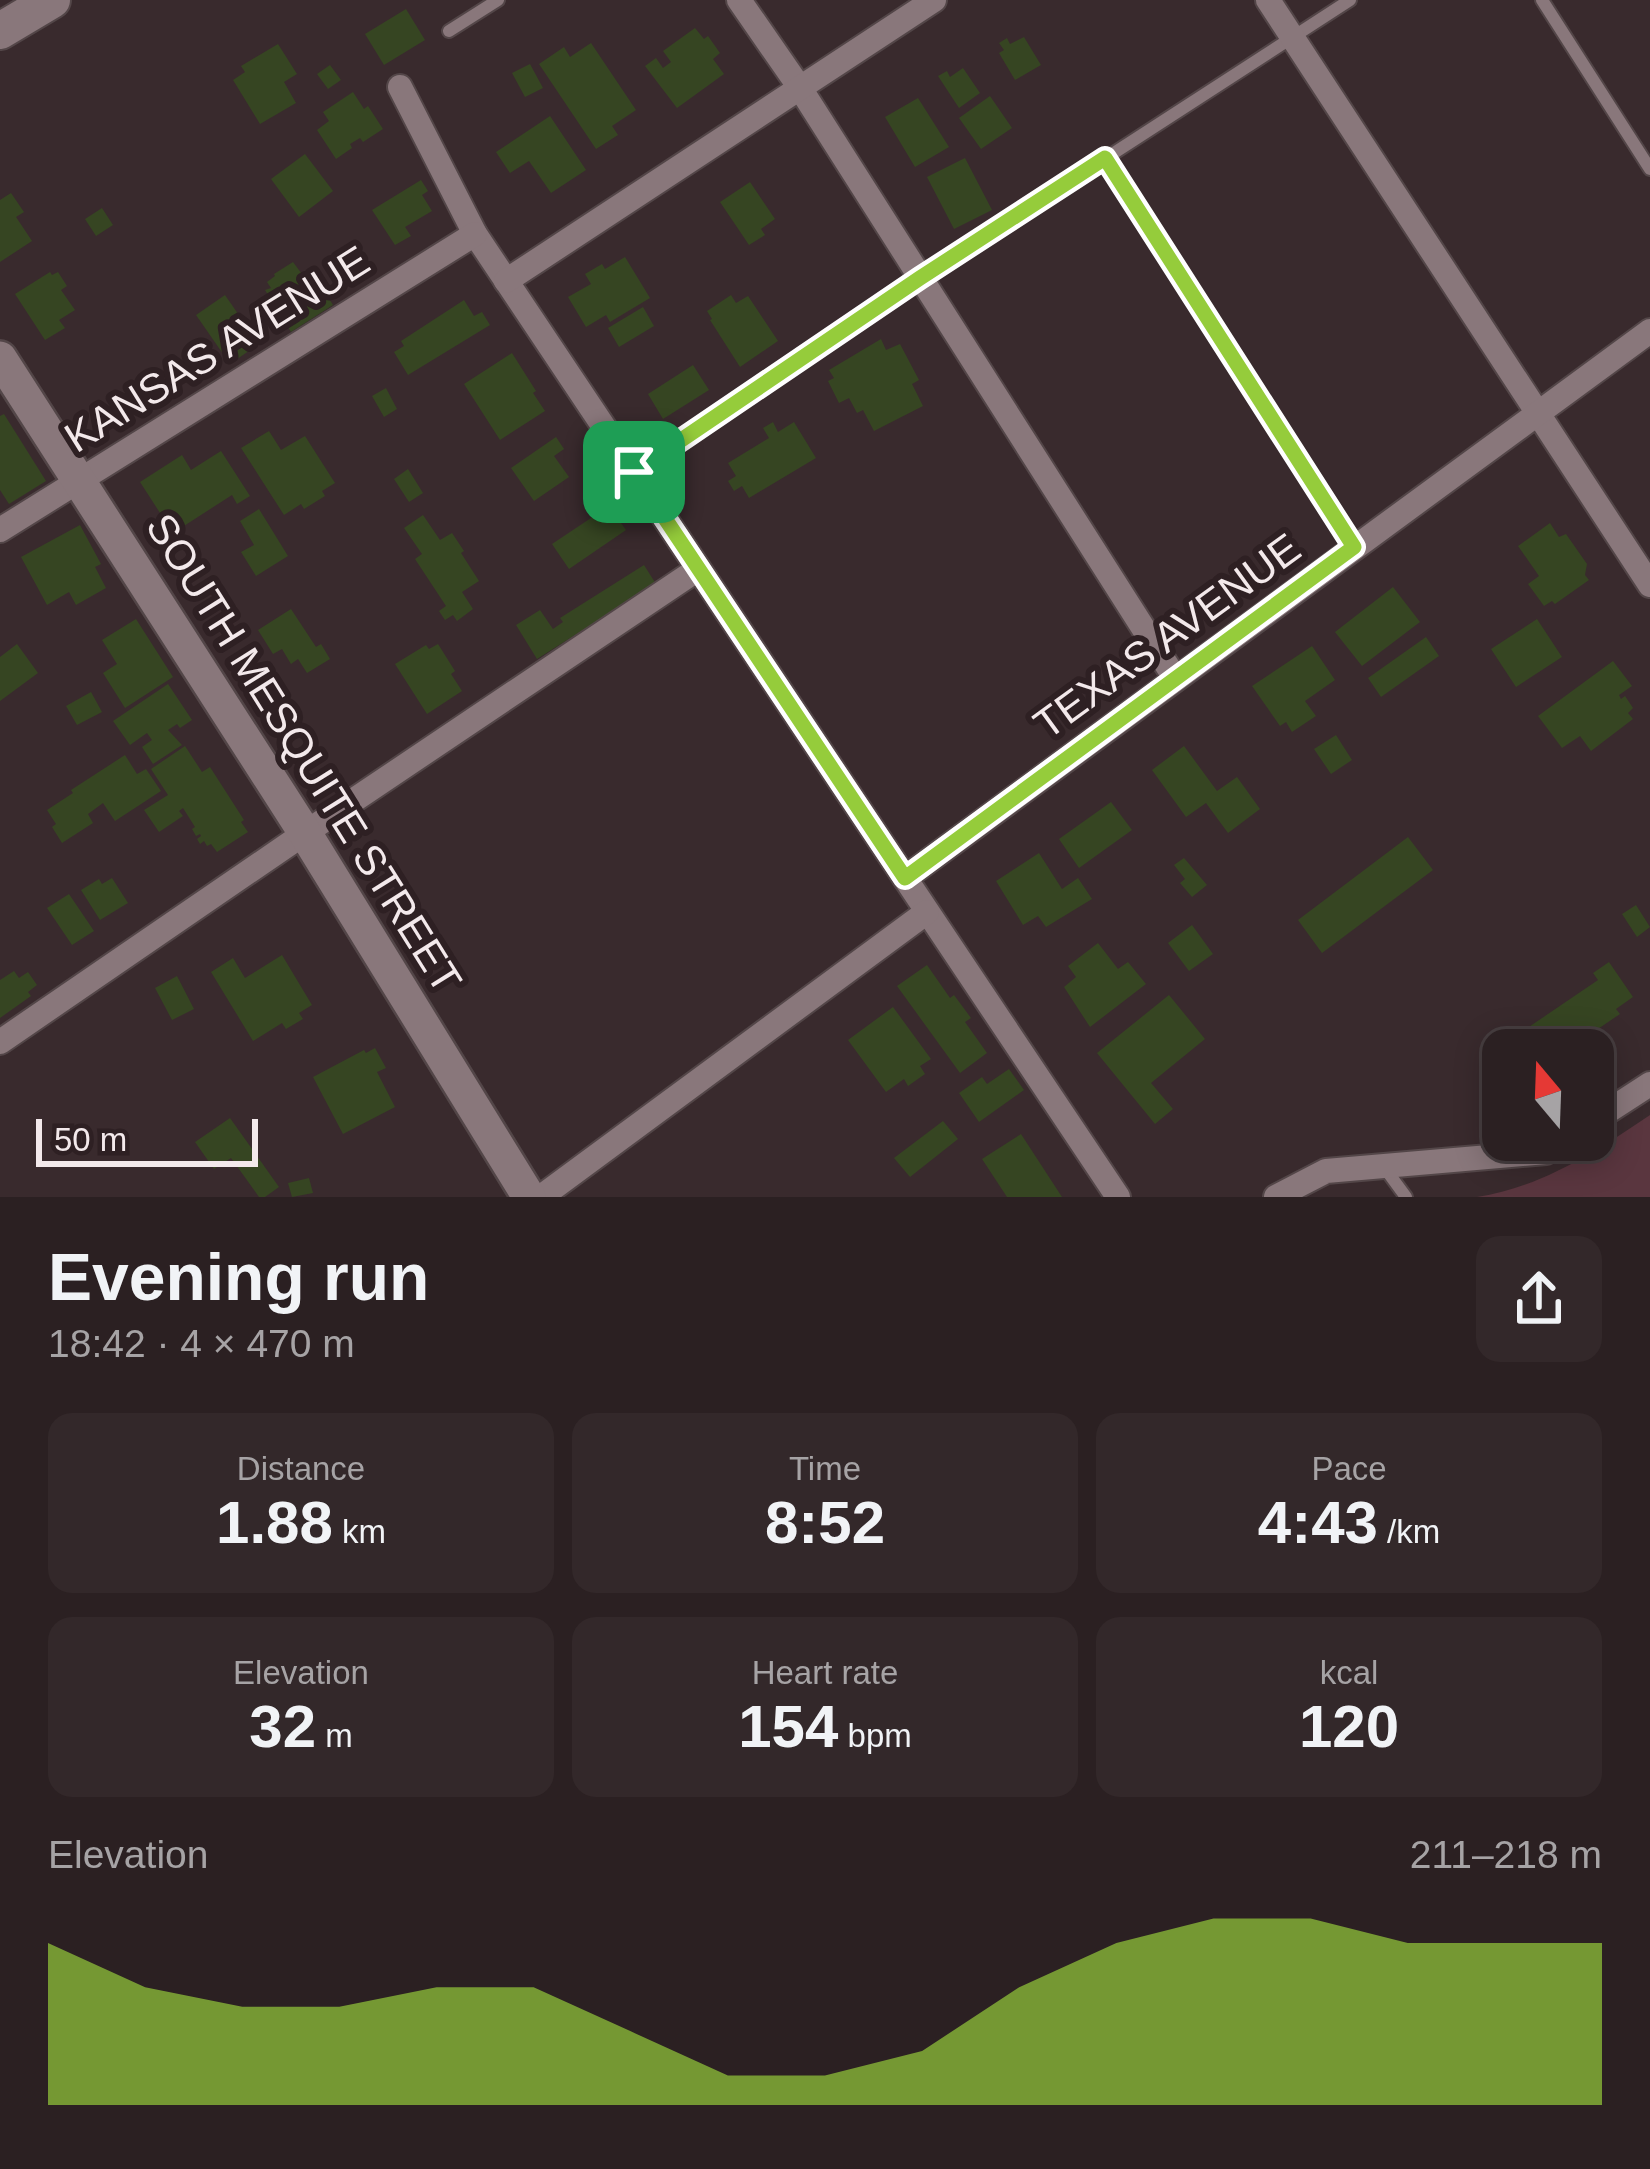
<!DOCTYPE html>
<meta charset="utf-8">
<style>
body{margin:0;font-family:Arial,sans-serif;background:#33282a;color:#f1f3f6;height:100vh;display:flex;flex-direction:column;font-size:45px;white-space:nowrap}
*{box-sizing:border-box;margin:0}
p{font-size:39px;color:#a6a3a5}
.icon{flex:none;width:66px;height:66px;fill:none;stroke:currentColor;stroke-width:2;stroke-linecap:round;stroke-linejoin:round}
.map{position:relative;height:1197px;overflow:hidden}
.details{display:flex;flex-direction:column;background:#2b2022;flex:1}
.details>*{flex:none}
.needle{width:78px;rotate:341deg}
.fabs{position:absolute;left:1482px;top:1029px;display:grid;gap:24px}
.fabs a{display:grid;place-items:center;width:132px;height:132px;border-radius:24px;background:#2b2022;box-shadow:0 6px 30px #0003,0 0 0 3px #473e40;font-size:60px}
.scale{position:absolute;left:36px;bottom:30px;width:222px;box-sizing:border-box;padding-left:12px;border:6px solid #f3e9eb;border-top:0;font-size:33px;line-height:42px;white-space:nowrap;color:#f3e9eb;-webkit-text-stroke:9px #2e2023;paint-order:stroke}
.pin{position:absolute;display:grid;place-items:center;width:102px;height:102px;color:#fff;margin:-51px;border-radius:24px;box-shadow:0 6px 18px #0006}
.round{display:grid;place-items:center;flex:none;width:126px;height:126px;border-radius:24px;background:#33282a}
.summary{display:flex;align-items:center;justify-content:space-between;height:204px;padding:0 48px}
h1{font-size:66px;font-weight:600;line-height:90px}
.metrics{display:grid;grid-template-columns:repeat(3,1fr);gap:18px;height:204px;padding:12px 48px}
.metrics div{display:grid;align-content:center;border-radius:24px;background:#33282a;text-align:center}
.metrics b{font-size:60px;font-weight:600}
.metrics small{font-size:33px;font-weight:400}
.metrics p{font-size:33px}
.chart{height:336px;padding:24px 48px}
.chart p{display:flex;justify-content:space-between}
.chart svg{width:100%;height:216px;margin-top:12px;fill:#95cc3b;opacity:.7}
.map>svg:first-child{display:block}
</style>
<div class="map">
<svg width="1650" height="1197" viewBox="0 0 1650 1197">
<rect width="100%" height="100%" fill="#392a2d"/>
<!-- green -->
<path fill="#5a363f" d="M1650,1115V1197H1477C1542,1187 1597,1151 1650,1115Z"/>
<!-- building -->
<g fill="#364522">
<polygon points="406,9 425,40 384,65 365,34"/>
<polygon points="695,28 704,39 708,36 720,53 713,59 724,74 677,108 645,66 656,58 663,68 671,62 663,51"/>
<polygon points="1024,37 1041,65 1015,80 999,53 1004,50 999,43 1007,38 1010,44"/>
<polygon points="591,43 636,110 612,126 618,135 596,149 539,64 564,47 570,57"/>
<polygon points="278,44 297,74 284,82 296,103 260,124 233,80 245,72 241,66"/>
<polygon points="530,64 543,88 525,97 512,73"/>
<polygon points="330,65 341,80 328,89 317,74"/>
<polygon points="963,68 980,93 959,108 938,76 947,71 950,77"/>
<polygon points="353,92 364,109 368,106 383,129 363,142 360,138 350,144 352,148 336,159 317,130 329,121 323,112"/>
<polygon points="990,96 1012,128 981,149 959,118"/>
<polygon points="918,98 949,147 915,167 885,117"/>
<polygon points="550,116 586,170 551,193 529,161 510,173 496,152"/>
<polygon points="305,154 333,191 299,217 271,179"/>
<polygon points="965,158 992,210 954,229 927,177"/>
<polygon points="421,180 428,191 422,195 432,211 405,227 411,236 395,245 372,210"/>
<polygon points="750,182 775,219 761,229 765,235 749,245 720,202"/>
<polygon points="11,193 24,212 16,217 32,241 0,262 0,200"/>
<polygon points="102,208 113,225 96,236 85,219"/>
<polygon points="625,257 650,298 610,322 606,315 586,327 568,297 591,284 585,274 602,264 605,269"/>
<polygon points="293,262 302,274 310,269 333,305 291,332 265,290 271,288 267,282 275,276 274,274"/>
<polygon points="50,272 52,275 58,272 67,286 61,290 75,310 59,320 65,328 45,340 15,294"/>
<polygon points="225,295 259,344 230,364 196,315"/>
<polygon points="731,295 736,303 748,296 778,341 740,367 710,320 712,319 707,311"/>
<polygon points="464,300 474,316 482,312 490,325 408,375 394,352 404,346 401,341"/>
<polygon points="643,307 654,326 619,347 608,328"/>
<polygon points="881,339 886,350 900,344 919,380 912,384 923,406 874,431 863,410 857,413 849,398 839,403 828,381 834,378 829,370"/>
<polygon points="512,353 536,391 533,393 545,411 500,440 464,384"/>
<polygon points="693,365 709,390 663,419 648,394"/>
<polygon points="386,388 397,409 384,417 372,396"/>
<polygon points="4,414 46,481 9,504 0,490 0,416"/>
<polygon points="773,422 778,432 794,422 816,458 749,498 742,486 734,491 728,481 736,476 728,463 769,438 763,428"/>
<polygon points="269,431 281,450 305,436 335,483 322,491 325,496 304,509 301,504 284,515 241,448"/>
<polygon points="556,437 564,449 554,456 569,477 534,501 511,468"/>
<polygon points="221,451 250,496 237,504 232,495 173,533 140,482 182,455 191,470"/>
<polygon points="408,469 423,493 409,502 394,479"/>
<polygon points="609,506 626,530 569,569 552,544"/>
<polygon points="259,509 288,556 256,576 241,552 254,545 240,521"/>
<polygon points="423,515 440,540 452,533 464,551 461,553 479,581 462,592 473,609 457,621 453,615 445,620 439,611 446,606 415,559 422,554 404,528"/>
<polygon points="1550,523 1559,537 1566,534 1587,564 1585,575 1589,580 1555,604 1552,601 1544,606 1528,584 1539,576 1518,546"/>
<polygon points="80,525 101,564 95,567 106,588 76,605 69,592 47,605 21,557"/>
<polygon points="644,565 656,584 537,659 516,625 540,610 553,629 563,622 560,618"/>
<polygon points="1393,587 1420,622 1362,666 1335,632"/>
<polygon points="291,609 316,647 321,644 330,659 307,673 298,659 291,664 282,649 273,654 258,630"/>
<polygon points="136,619 173,677 125,708 103,673 117,664 102,640"/>
<polygon points="1537,619 1562,657 1516,687 1491,649"/>
<polygon points="1426,637 1439,656 1381,697 1368,678"/>
<polygon points="17,644 38,673 0,701 0,657"/>
<polygon points="438,644 455,671 451,674 462,691 427,714 395,664 426,645 429,649"/>
<polygon points="1312,646 1335,680 1305,701 1316,716 1292,732 1286,722 1280,726 1252,686"/>
<polygon points="1613,661 1632,686 1619,695 1621,699 1625,696 1633,708 1628,713 1633,719 1591,751 1580,736 1562,748 1538,716"/>
<polygon points="168,684 192,720 180,728 177,724 168,730 182,745 153,764 142,747 152,740 147,733 130,745 113,721"/>
<polygon points="91,692 102,712 77,725 66,706"/>
<polygon points="1336,735 1352,760 1331,774 1314,749"/>
<polygon points="185,746 202,772 210,767 244,820 241,822 248,832 217,852 211,844 207,846 204,841 200,844 197,839 201,836 200,834 196,836 192,829 195,827 183,808 179,811 183,816 159,832 144,810 168,795 151,769"/>
<polygon points="1184,746 1217,791 1237,777 1260,809 1228,833 1206,803 1186,817 1152,770"/>
<polygon points="125,755 137,774 146,769 161,791 115,821 103,803 88,814 93,823 62,843 52,827 56,824 47,810 73,793 71,790"/>
<polygon points="1111,802 1132,830 1079,868 1059,839"/>
<polygon points="1408,837 1433,870 1322,953 1298,920"/>
<polygon points="1039,853 1062,889 1078,878 1092,899 1046,927 1038,916 1023,925 996,881"/>
<polygon points="1184,858 1207,885 1192,897 1180,883 1185,879 1174,865"/>
<polygon points="112,878 128,903 100,920 81,890 99,879 102,884"/>
<polygon points="69,894 94,931 72,945 47,908"/>
<polygon points="1636,905 1650,927 1637,937 1622,914"/>
<polygon points="1192,925 1213,954 1189,971 1168,943"/>
<polygon points="1098,943 1118,969 1128,962 1146,984 1090,1027 1064,987 1076,977 1068,966"/>
<polygon points="282,955 312,1005 299,1013 303,1019 286,1029 282,1023 253,1041 211,972 233,958 245,978"/>
<polygon points="1609,962 1633,997 1616,1009 1620,1014 1567,1050 1495,1050 1598,980 1593,973"/>
<polygon points="927,965 950,998 954,995 971,1018 965,1022 987,1053 960,1073 897,986"/>
<polygon points="14,971 19,978 28,972 37,985 28,992 31,996 0,1018 0,980"/>
<polygon points="177,976 194,1009 172,1020 155,988"/>
<polygon points="1169,995 1205,1039 1151,1083 1173,1109 1155,1124 1097,1053"/>
<polygon points="893,1007 931,1059 920,1066 925,1074 908,1086 904,1079 886,1092 848,1040"/>
<polygon points="375,1048 386,1068 377,1072 395,1107 343,1134 313,1077 364,1050 366,1053"/>
<polygon points="1009,1069 1024,1090 979,1122 959,1093 982,1077 987,1084"/>
<polygon points="230,1118 279,1187 265,1197 259,1197 231,1158 214,1169 195,1142"/>
<polygon points="943,1121 958,1139 910,1177 894,1158"/>
<polygon points="1021,1134 1062,1197 1007,1197 982,1159"/>
<polygon points="309,1178 313,1193 292,1197 288,1183"/>
</g>
<g fill="none" stroke-linecap="round" stroke-linejoin="round">
<!-- service casing -->
<g stroke="#534648" stroke-width="16">
<g id="service">
<polyline points="1542,0 1650,169"/>
<polyline points="449,31 498,0"/>
<polyline points="1105,158 1354,547"/>
<polyline points="635,472 921,278 1350,0"/>
<polyline points="1384,1167 1406,1197"/>
</g>
</g>
<!-- minor casing -->
<g stroke="#534648" stroke-width="28">
<g id="minor">
<polyline points="739,0 800,88 1175,678"/>
<polyline points="1268,0 1650,585"/>
<polyline points="400,87 475,234 1118,1197"/>
<polyline points="506,281 934,0"/>
<polyline points="0,530 475,234"/>
<polyline points="905,878 1650,331"/>
<polyline points="0,1042 305,833 698,569"/>
<polyline points="1593,1121 1650,1084"/>
<polyline points="541,1197 927,912"/>
<polyline points="1276,1197 1326,1171 1546,1152 1564,1140"/>
</g>
</g>
<!-- tertiary casing -->
<g stroke="#534648" stroke-width="38">
<polyline id="tertiary" points="0,358 305,833 529,1197"/>
</g>
<!-- secondary casing -->
<g stroke="#534648" stroke-width="40">
<polyline id="secondary" points="0,31 52,0"/>
</g>
<!-- service -->
<use href="#service" stroke="#89777b" stroke-width="12"/>
<!-- minor -->
<use href="#minor" stroke="#89777b" stroke-width="24"/>
<!-- tertiary -->
<use href="#tertiary" stroke="#89777b" stroke-width="33"/>
<!-- secondary -->
<use href="#secondary" stroke="#89777b" stroke-width="36"/>
</g>
<g fill="none" stroke-linecap="round" stroke-linejoin="round">
<!-- route casing -->
<g stroke="#fff" stroke-width="24">
<polygon id="route" points="1105,158 1354,547 905,878 634,472 920,278"/>
</g>
<!-- route -->
<use href="#route" stroke="#95cc3b" stroke-width="15"/>
</g>
<g text-anchor="middle" dominant-baseline="central" stroke-width="12" stroke-linejoin="round" paint-order="stroke">
<!-- street labels -->
<g font-size="42" fill="#f3e9eb" stroke="#2e2023">
<text transform="translate(217 349) rotate(-32)">KANSAS AVENUE</text>
<text transform="translate(1167 636) rotate(-36)">TEXAS AVENUE</text>
<text transform="translate(304 753) rotate(58)">SOUTH MESQUITE STREET</text>
</g>
</g>
</svg>
<div class="fabs">
<a><svg class="needle" viewBox="-14 -14 28 28"><path d="M0-13l5 13h-10z" fill="#e53935"/><path d="M0 13l5-13h-10z" fill="#a6a3a5"/></svg></a>
</div>
<div class="scale">50 m</div>
<div class="pin" style="left:634px;top:472px;background:#1e9e55"><svg class="icon" aria-label="arrive" viewBox="0 0 24 24"><path d="M6 21V4h12l-3 4 3 4H6"/></svg></div>
</div>
<section class="details">
<div class="summary"><div><h1>Evening run</h1><p>18:42 · 4 × 470 m</p></div><a class="round"><svg class="icon" aria-label="share" viewBox="0 0 24 24"><path d="M12 15V3M7 8l5-5 5 5M5 13v7h14v-7"/></svg></a></div>
<div class="metrics">
<div><p>Distance</p><b>1.88<small> km</small></b></div>
<div><p>Time</p><b>8:52</b></div>
<div><p>Pace</p><b>4:43<small> /km</small></b></div>
</div>
<div class="metrics">
<div><p>Elevation</p><b>32<small> m</small></b></div>
<div><p>Heart rate</p><b>154<small> bpm</small></b></div>
<div><p>kcal</p><b>120</b></div>
</div>
<div class="chart"><p><span>Elevation</span>211–218 m</p>
<svg viewBox="0 0 160 44" preserveAspectRatio="none"><path d="M0 44V11L10 20L20 24L30 24L40 20L50 20L60 29L70 38L80 38L90 33L100 20L110 11L120 6L130 6L140 11L150 11L160 11V44z"/></svg>
</div>
</section>
